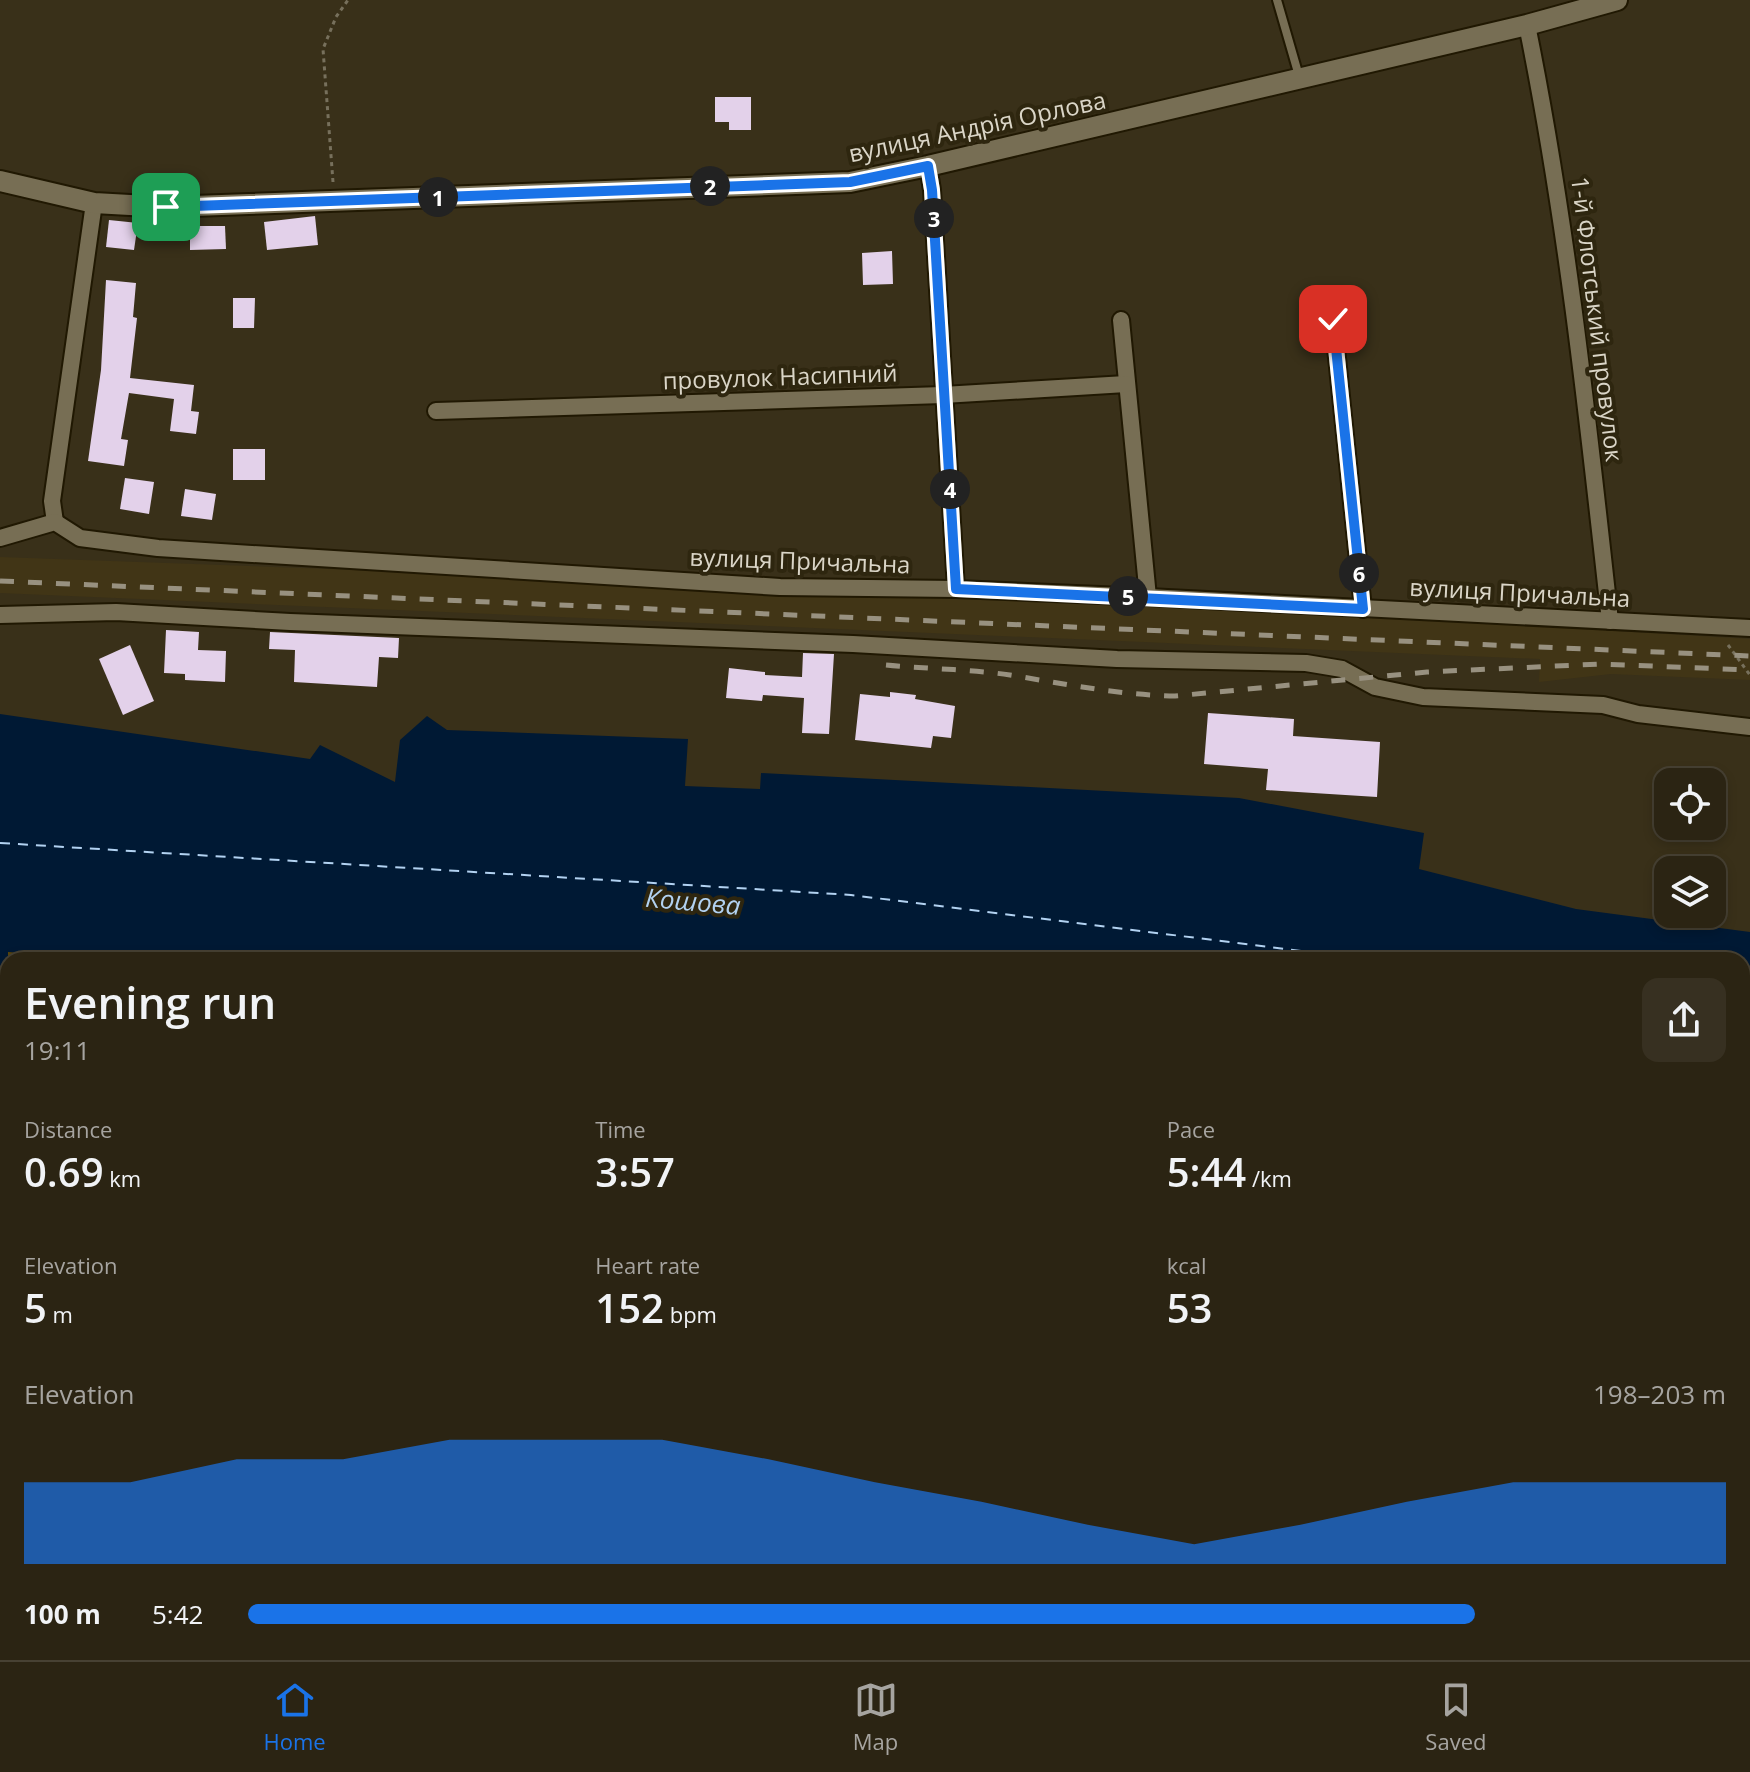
<!DOCTYPE html>
<meta charset="utf-8">
<style>
body{margin:0;font-family:"Open Sans",sans-serif;background:#373021;color:#f1f3f6;height:100vh;display:flex;flex-direction:column;font-size:30px;white-space:nowrap}
*{box-sizing:border-box;margin:0}
p{font-size:26px;color:#a6a4a0}
.icon{flex:none;width:44px;height:44px;fill:none;stroke:currentColor;stroke-width:2;stroke-linecap:round;stroke-linejoin:round}
.map{position:relative;flex:1;overflow:hidden}
.side{position:absolute;left:0px;top:952px;width:1750px;height:708px;display:flex;flex-direction:column;background:#2b2413;border-radius:24px 24px 0 0;box-shadow:0 4px 12px #0003,0 0 0 2px #474133}
.side>*{flex:none}
.tools{position:absolute;left:1654px;top:768px;display:grid;gap:16px}
.tools a{display:grid;place-items:center;width:72px;height:72px;border-radius:16px;background:#2b2413;box-shadow:0 4px 12px #0003,0 0 0 2px #474133;font-size:40px}
.pin{position:absolute;display:grid;place-items:center;width:68px;height:68px;color:#fff;margin:-34px;border-radius:16px;box-shadow:0 4px 12px #0006}
.km{position:absolute;width:40px;height:40px;margin:-20px;border-radius:50%;background:#222;color:#fff;font-size:22px;line-height:40px;text-align:center}
.round{display:grid;place-items:center;flex:none;width:84px;height:84px;border-radius:16px;background:#373021}
.summary{display:flex;align-items:center;justify-content:space-between;height:136px;padding:0 24px}
h1{font-size:44px;font-weight:600;line-height:60px}
.stats{display:grid;grid-template-columns:repeat(3,1fr);gap:12px;height:136px;padding:8px 24px}
.stats div{display:grid;align-content:center}
.stats b{font-size:40px;font-weight:600}
.stats small{font-size:22px;font-weight:400}
.stats p{font-size:22px}
.chart{height:224px;padding:16px 24px}
.chart p{display:flex;justify-content:space-between}
.chart svg{width:100%;height:144px;margin-top:8px;fill:#1a73e8;opacity:.7}
ul{padding:0 24px;list-style:none;font-size:26px}
li{display:grid;grid-template-columns:128px 96px 1fr;align-items:center;height:60px}
li i{height:20px;border-radius:10px;background:#1a73e8}
.menu{display:flex;justify-content:space-around;align-items:center;height:112px;border-top:2px solid #474133;background:#2b2413;font-size:22px;color:#a6a4a0}
.menu a{display:grid;justify-items:center;gap:4px}
.menu .on{color:#1a73e8}
.map>svg:first-child{display:block}
</style>
<div class="map">
<svg width="1750" height="1660" viewBox="0 0 1750 1660">
<rect width="100%" height="100%" fill="#393019"/>
<!-- built -->
<polygon fill="#413516" points="0,557 958,592 1750,639 1750,680 1611,674 1539,682 1540,659 0,593"/>
<!-- industrial -->
<polygon fill="#3e3443" points="1742,1111 1750,1112 1750,1660 958,1660 959,1652 1742,1652"/>
<!-- green -->
<g fill="#59460b">
<polygon points="8,952 143,960 464,960 8,961"/>
<polygon points="8,1376 8,1619 0,1616 0,1419"/>
<polygon points="85,1652 609,1652 604,1660 104,1660"/>
</g>
<!-- water -->
<g fill="#001934">
<polygon points="0,714 310,759 320,745 395,782 400,740 427,716 447,730 688,739 685,786 760,789 761,773 1239,798 1424,833 1419,869 1576,909 1750,932 1750,1112 1742,1111 1742,960 143,960 8,952 8,1376 0,1419"/>
<polygon points="0,1616 8,1619 8,1652 85,1652 104,1660 0,1660"/>
<polygon points="609,1652 959,1652 958,1660 604,1660"/>
</g>
<g fill="none" stroke-linecap="round" stroke-linejoin="round">
<!-- ferry -->
<g stroke="#b2d2f1" stroke-width="2" stroke-dasharray="10 8" stroke-linecap="butt">
<polyline points="0,843 851,895 1374,960"/>
<polyline points="1742,1004 1750,1005"/>
</g>
</g>
<!-- building -->
<g fill="#e3d1ea">
<polygon points="715,97 751,97 751,130 729,130 729,122 715,122"/>
<polygon points="315,216 318,245 267,250 264,222"/>
<polygon points="109,220 138,223 134,250 106,247"/>
<polygon points="190,226 225,226 226,249 190,250"/>
<polygon points="892,251 893,284 863,285 862,253"/>
<polygon points="106,280 136,283 133,317 137,318 130,378 194,385 191,411 199,412 196,434 170,431 174,399 129,393 121,439 128,440 124,466 88,461 101,370"/>
<polygon points="233,298 255,298 254,328 233,328"/>
<rect x="233" y="449" width="32" height="31"/>
<polygon points="125,478 154,482 149,514 120,509"/>
<polygon points="185,489 216,494 212,520 181,516"/>
<polygon points="166,630 199,632 198,650 226,651 225,682 185,680 185,674 164,673"/>
<polygon points="270,632 399,638 398,658 379,657 377,687 294,682 295,650 269,649"/>
<polygon points="130,645 154,701 123,715 99,659"/>
<polygon points="803,653 834,654 829,734 802,733 804,698 763,695 762,701 726,698 729,668 765,672 765,675 802,677"/>
<polygon points="890,692 916,695 915,699 955,706 951,738 933,736 931,748 855,740 860,694 890,697"/>
<polygon points="1208,713 1294,719 1293,736 1380,742 1377,797 1266,790 1268,769 1204,764"/>
</g>
<g fill="none" stroke-linecap="round" stroke-linejoin="round">
<!-- service casing -->
<g stroke="#201802" stroke-width="12">
<polyline id="service" points="1277,0 1299,76"/>
</g>
<!-- minor casing -->
<g stroke="#201802" stroke-width="20">
<g id="minor">
<path d="M1527,25C1567,222 1588,421 1610,621"/>
<polyline points="928,166 932,190 956,589"/>
<polyline points="1333,319 1363,609"/>
<polyline points="1121,320 1148,597"/>
<polyline points="436,411 943,395 1126,384"/>
<polyline points="55,522 52,501 94,203"/>
<polyline points="0,538 55,522 80,538 158,548 780,587 956,589 1148,597 1750,628"/>
<polyline points="0,615 116,612 290,622 853,644 1117,659 1306,663 1342,669 1375,687 1423,697 1603,705 1638,714 1750,727"/>
</g>
</g>
<!-- tertiary casing -->
<g stroke="#201802" stroke-width="24">
<polyline id="tertiary" points="0,181 94,203 166,207 850,182 928,166 1527,25 1617,0"/>
</g>
<!-- path -->
<g stroke="#77705c" stroke-width="3" stroke-dasharray="4 4" stroke-linecap="butt">
<polyline points="333,182 323,49 336,17 348,0"/>
<polyline points="1728,645 1750,675"/>
</g>
<!-- service -->
<use href="#service" stroke="#776e54" stroke-width="8"/>
<!-- minor -->
<use href="#minor" stroke="#776e54" stroke-width="16"/>
<!-- tertiary -->
<use href="#tertiary" stroke="#776e54" stroke-width="20"/>
<!-- rail -->
<g stroke="#989180" stroke-width="5" stroke-dasharray="14 14" stroke-linecap="butt">
<polyline points="0,581 1750,656"/>
<path d="M886,665C927,669 969,669 1010,675C1065,684 1119,695 1175,696L1427,672L1600,664L1750,670"/>
</g>
</g>
<g fill="none" stroke-linecap="round" stroke-linejoin="round">
<!-- route casing -->
<g stroke="#fff" stroke-width="16">
<polyline id="route" points="166,207 850,182 928,166 932,190 956,589 1363,609 1333,319"/>
</g>
<!-- route -->
<use href="#route" stroke="#1a73e8" stroke-width="10"/>
</g>
<g text-anchor="middle" dominant-baseline="central" stroke-width="8" stroke-linejoin="round" paint-order="stroke">
<!-- street labels -->
<g font-size="24" fill="#dad5c7" stroke="#2e260f">
<text transform="translate(977 126) rotate(-12)">вулиця Андрія Орлова</text>
<text transform="translate(1598 319) rotate(83)">1-й Флотський провулок</text>
<text transform="translate(780 376) rotate(-2)">провулок Насипний</text>
<text transform="translate(800 560) rotate(2)">вулиця Причальна</text>
<text transform="translate(1520 592) rotate(3)">вулиця Причальна</text>
</g>
<!-- water labels -->
<g font-size="26" font-style="italic" fill="#b2d2f1" stroke="#2e260f">
<text transform="translate(693 901) rotate(5)">Кошова</text>
</g>
</g>
</svg>
<div class="tools">
<a><svg class="icon" aria-label="locate" viewBox="0 0 24 24"><circle cx="12" cy="12" r="6"/><path d="M12 2v4M12 18v4M2 12h4M18 12h4"/></svg></a>
<a><svg class="icon" aria-label="layers" viewBox="0 0 24 24"><path d="M12 4l9 5-9 5-9-5zM3 14l9 5 9-5"/></svg></a>
</div>
<div class="pin" style="left:166px;top:207px;background:#1e9e55"><svg class="icon" aria-label="arrive" viewBox="0 0 24 24"><path d="M6 21V4h12l-3 4 3 4H6"/></svg></div>
<div class="pin" style="left:1333px;top:319px;background:#d93025"><svg class="icon" aria-label="check" viewBox="0 0 24 24"><path d="M5 12l5 5 9-10"/></svg></div>
<b class="km" style="left:438px;top:197px">1</b>
<b class="km" style="left:710px;top:186px">2</b>
<b class="km" style="left:934px;top:218px">3</b>
<b class="km" style="left:950px;top:489px">4</b>
<b class="km" style="left:1128px;top:596px">5</b>
<b class="km" style="left:1359px;top:573px">6</b>
<section class="side">
<div class="summary"><div><h1>Evening run</h1><p>19:11</p></div><a class="round"><svg class="icon" aria-label="share" viewBox="0 0 24 24"><path d="M12 15V3M7 8l5-5 5 5M5 13v7h14v-7"/></svg></a></div>
<div class="stats">
<div><p>Distance</p><b>0.69<small> km</small></b></div>
<div><p>Time</p><b>3:57</b></div>
<div><p>Pace</p><b>5:44<small> /km</small></b></div>
</div>
<div class="stats">
<div><p>Elevation</p><b>5<small> m</small></b></div>
<div><p>Heart rate</p><b>152<small> bpm</small></b></div>
<div><p>kcal</p><b>53</b></div>
</div>
<div class="chart"><p><span>Elevation</span>198–203 m</p>
<svg viewBox="0 0 160 44" preserveAspectRatio="none"><path d="M0 44V19L10 19L20 12L30 12L40 6L50 6L60 6L70 12L80 19L90 25L100 32L110 38L120 32L130 25L140 19L150 19L160 19V44z"/></svg>
</div>
<ul>
<li><b>100 m</b>5:42<i style="width:83%"></i></li>
</ul>
</section>
</div>
<nav class="menu">
<a class="on"><svg class="icon" aria-label="home" viewBox="0 0 24 24"><path d="M3 11l9-7 9 7M6 9v11h12V9"/></svg>Home</a>
<a><svg class="icon" aria-label="map" viewBox="0 0 24 24"><path d="M3 6l6-2 6 2 6-2v14l-6 2-6-2-6 2zM9 4v14M15 6v14"/></svg>Map</a>
<a><svg class="icon" aria-label="saved" viewBox="0 0 24 24"><path d="M7 4h10v16l-5-4-5 4z"/></svg>Saved</a>
</nav>
